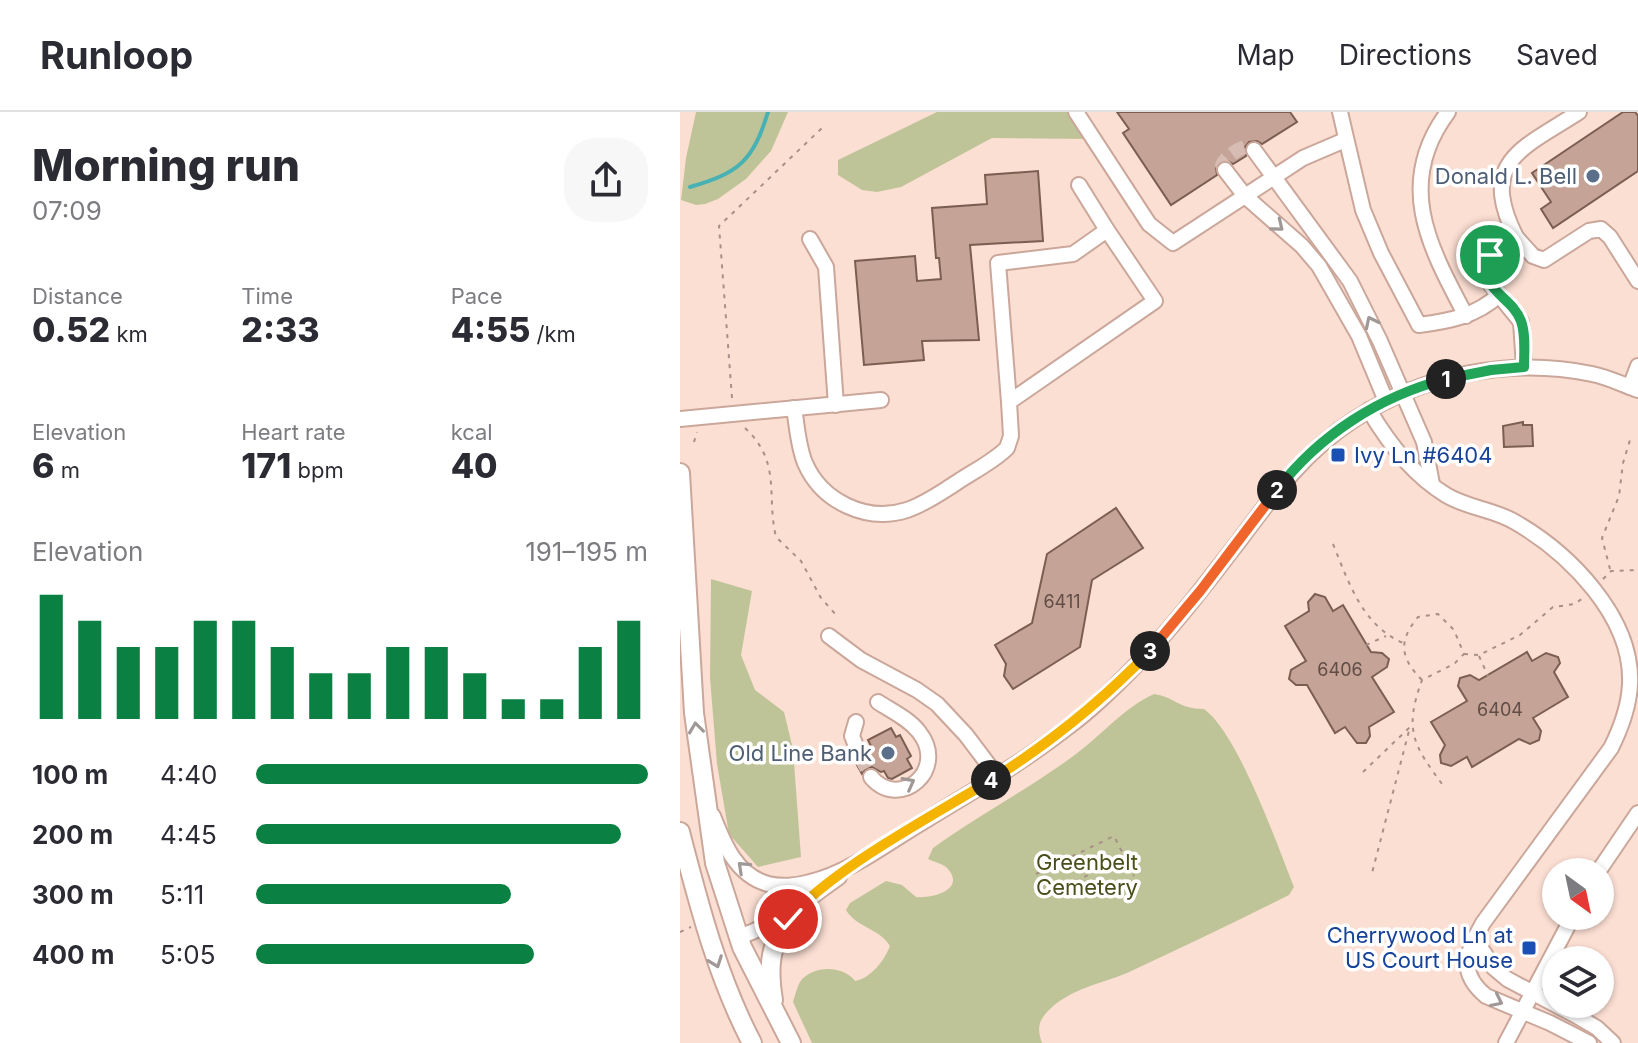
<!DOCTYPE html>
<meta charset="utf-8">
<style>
body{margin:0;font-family:Inter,sans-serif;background:#f7f7f7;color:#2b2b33;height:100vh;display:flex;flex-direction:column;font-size:30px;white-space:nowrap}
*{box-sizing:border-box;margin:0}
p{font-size:26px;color:#7c7c81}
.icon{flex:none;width:44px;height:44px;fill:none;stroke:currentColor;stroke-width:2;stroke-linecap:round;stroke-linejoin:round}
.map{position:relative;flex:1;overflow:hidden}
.panel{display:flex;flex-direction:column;background:#fff;width:680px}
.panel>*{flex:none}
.needle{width:52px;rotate:147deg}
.fabs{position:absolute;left:862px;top:746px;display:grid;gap:16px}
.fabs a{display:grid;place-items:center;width:72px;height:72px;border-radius:50%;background:#fff;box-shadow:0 2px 6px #0004;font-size:40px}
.pin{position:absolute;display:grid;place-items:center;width:68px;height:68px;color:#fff;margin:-34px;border:4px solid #fff;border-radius:50%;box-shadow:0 2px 8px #0007}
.km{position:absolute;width:40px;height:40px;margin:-20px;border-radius:50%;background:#222;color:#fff;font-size:22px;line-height:40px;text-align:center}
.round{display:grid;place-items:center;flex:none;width:84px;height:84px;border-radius:32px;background:#f7f7f7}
.summary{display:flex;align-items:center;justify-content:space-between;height:136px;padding:0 32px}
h1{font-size:44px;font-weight:800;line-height:60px}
.figures{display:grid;grid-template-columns:repeat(3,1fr);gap:12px;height:136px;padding:8px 32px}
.figures div{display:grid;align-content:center}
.figures b{font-size:34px;font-weight:800}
.figures small{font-size:22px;font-weight:400}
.figures p{font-size:22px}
.chart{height:224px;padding:16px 32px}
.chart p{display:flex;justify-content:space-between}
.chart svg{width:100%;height:144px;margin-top:8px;stroke:#0b8043;stroke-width:6}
ul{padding:0 32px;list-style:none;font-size:26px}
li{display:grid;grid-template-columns:128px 96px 1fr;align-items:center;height:60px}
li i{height:20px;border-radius:10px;background:#0b8043}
header{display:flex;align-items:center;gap:48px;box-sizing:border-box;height:112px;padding:0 40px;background:#fff;border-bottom:2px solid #e1e1e2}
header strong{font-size:38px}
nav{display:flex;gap:44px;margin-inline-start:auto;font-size:28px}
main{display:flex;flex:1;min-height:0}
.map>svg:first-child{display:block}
</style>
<header>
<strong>Runloop</strong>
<nav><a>Map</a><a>Directions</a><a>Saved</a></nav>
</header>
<main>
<section class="panel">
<div class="summary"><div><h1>Morning run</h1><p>07:09</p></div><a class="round"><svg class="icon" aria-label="share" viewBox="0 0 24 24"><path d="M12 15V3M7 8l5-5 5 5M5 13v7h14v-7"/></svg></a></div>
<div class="figures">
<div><p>Distance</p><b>0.52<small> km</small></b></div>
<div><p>Time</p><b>2:33</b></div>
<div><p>Pace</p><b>4:55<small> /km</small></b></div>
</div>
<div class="figures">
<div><p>Elevation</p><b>6<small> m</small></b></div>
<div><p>Heart rate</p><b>171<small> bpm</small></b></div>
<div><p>kcal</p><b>40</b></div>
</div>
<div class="chart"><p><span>Elevation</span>191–195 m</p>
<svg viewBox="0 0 160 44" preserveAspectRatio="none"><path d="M5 44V6M15 44V14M25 44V22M35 44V22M45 44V14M55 44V14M65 44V22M75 44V30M85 44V30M95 44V22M105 44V22M115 44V30M125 44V38M135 44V38M145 44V22M155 44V14"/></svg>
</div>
<ul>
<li><b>100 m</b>4:40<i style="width:100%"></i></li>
<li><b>200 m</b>4:45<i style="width:93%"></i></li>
<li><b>300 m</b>5:11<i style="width:65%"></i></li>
<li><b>400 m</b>5:05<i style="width:71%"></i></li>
</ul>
</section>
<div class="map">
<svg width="958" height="931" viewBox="0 0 958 931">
<rect width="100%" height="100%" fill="#fcdfd3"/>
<!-- green -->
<g fill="#bfc498">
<polygon points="16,0 108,0 91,39 66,67 38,87 25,92 16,93 1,88 6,46"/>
<polygon points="257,0 396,0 413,27 312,26 221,75 197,80 182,78 158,63 158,48"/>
<polygon points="31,467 72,479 61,543 75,578 104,600 113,637 121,745 78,755 49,722 37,652 30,566"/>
<path d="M474,582C495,585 498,597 524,597C558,621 597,733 614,775L609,783C556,810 501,836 447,861C420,872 390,877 369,898C358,909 357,917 362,931H132L113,890C115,884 117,875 120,870C132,853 163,853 175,869C191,866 204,849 210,834C199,816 177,816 166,798L170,791L206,769L222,773L236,785C253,787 288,777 266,755C261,751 254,750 248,747L253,736C297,704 347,678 392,645C419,626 444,595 474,582Z"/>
</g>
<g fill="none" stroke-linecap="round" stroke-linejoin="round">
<!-- stream -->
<path stroke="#48b1b4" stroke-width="4" d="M10,75C59,61 73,49 88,0"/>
</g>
<!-- building -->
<g fill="#c5a396" stroke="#7c5e51" stroke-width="2">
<polygon points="437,0 610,0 617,10 582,32 577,29 569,30 565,35 566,44 553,52 548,49 540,50 536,55 537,63 491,93 443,21 449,17"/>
<polygon points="943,0 955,0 958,4 958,59 873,116 861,97 871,90 852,61"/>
<polygon points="358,59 363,129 290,133 299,228 242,229 244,248 184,253 175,149 235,144 237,169 261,167 259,146 256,146 252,96 307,92 305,63"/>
<polygon points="843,310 843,313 852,313 853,334 824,335 823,314"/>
<polygon points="436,396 463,436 412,468 400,535 333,577 324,564 326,552 315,533 352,511 367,442"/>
<polygon points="635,482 645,485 653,499 663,493 691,540 702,541 709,547 707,555 692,565 714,600 689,615 690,624 686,631 677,631 665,615 655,621 627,573 616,573 609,567 611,558 626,549 605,514 629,499 628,490"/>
<polygon points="847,540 852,549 866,541 878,545 880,551 874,560 888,585 853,606 861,619 859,628 850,632 839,627 792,655 787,645 771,654 761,651 760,643 765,633 751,610 787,589 778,574 780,566 790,563 799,568"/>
<polygon points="211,616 216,625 220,623 231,644 227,647 232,656 212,667 208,666 204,659 201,660 192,655 187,656 182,662 177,653 187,651 189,640 193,638 188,628"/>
</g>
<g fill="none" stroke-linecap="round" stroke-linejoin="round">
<!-- minor-tunnel -->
<g stroke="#d6bcb2" stroke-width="14" stroke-dasharray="14 7" stroke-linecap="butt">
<path d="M545,58L542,53C545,45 561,34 570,34L574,38"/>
<polyline points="180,644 191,665"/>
</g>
<!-- minor casing -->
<g stroke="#caa79a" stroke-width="18">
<g id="minor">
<polyline points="396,0 469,112 493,131 623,46 665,28"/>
<path d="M660,0L683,98L701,141L739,213C770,209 796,204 819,183"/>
<path d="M768,0C714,72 750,136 786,204"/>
<polyline points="574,38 670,169 700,229 744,330 752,372"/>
<polyline points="545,58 565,84 622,134 639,154 679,224 706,289"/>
<polyline points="399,73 427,118"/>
<path d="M836,125C798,49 842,37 899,0"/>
<polyline points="130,127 146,155 156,293"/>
<polyline points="844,255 841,210 811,173 806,156 810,143 836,125 853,144 864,148 909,119 921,117 930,125 958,169"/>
<polyline points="950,275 958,254"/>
<path d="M114,296C117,314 118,334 125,351C142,390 187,411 227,398C245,392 260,381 276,371C292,360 313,350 327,336L331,324L329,290L475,189L427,118L393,142L318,151L329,290"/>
<path d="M689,298C709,332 733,363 766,383C787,396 813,397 835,410C889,441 953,505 950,572C949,595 941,616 931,636L803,811C787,840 777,860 806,884L870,911L909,931"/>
<polyline points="0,307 201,288"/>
<polyline points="149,524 181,548 237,578 257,592 286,623 317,664"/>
<polyline points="176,610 172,624 180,644"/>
<path d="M191,665C219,699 269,658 239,620C229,607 212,599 198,590"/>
<path d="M33,704C44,732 56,763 88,772C100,775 117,774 130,770C170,760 206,732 241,711C291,680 342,651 388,615C414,596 437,573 459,550C496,512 527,470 559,429C593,383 626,338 675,307C744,262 831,245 912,262C928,265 943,273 958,278"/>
<polyline points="918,760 958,701"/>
<path d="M59,825C97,812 127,788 159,765"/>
<polyline points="794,826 814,856 827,867 895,903 917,916 933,931"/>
<polyline points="826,931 893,804"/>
</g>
</g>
<!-- major casing -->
<g stroke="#caa79a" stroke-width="22">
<g id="major">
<polyline points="0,361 14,601 35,751 62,835 111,931"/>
<path d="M0,720C19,793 37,864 72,931"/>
<path d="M93,888C86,846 92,825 121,793"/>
</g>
</g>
<!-- path -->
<g stroke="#a69087" stroke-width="2" stroke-dasharray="4 6" stroke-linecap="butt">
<polyline points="52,286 39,114 142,16"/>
<path d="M65,316C102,350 86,384 96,425L121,449L141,486L157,504"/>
<polyline points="14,330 17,320"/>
<path d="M653,432C669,471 682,513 723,531"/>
<polyline points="930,457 922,426 939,384 943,351 950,328"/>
<polyline points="923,467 931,459 958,458"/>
<polyline points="686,533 706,524"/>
<polyline points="784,542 799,543 840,523 873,495 895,492 904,485"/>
<polyline points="799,544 808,564"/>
<path d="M742,568C720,546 718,529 738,505L758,502L774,518L784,542L774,552L742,568C723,620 734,634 765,676"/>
<polyline points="683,660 730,615 692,761"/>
<polyline points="356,762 434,724 454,764"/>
<polyline points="368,782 444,746"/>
<polyline points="0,820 11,815"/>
</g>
<!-- minor -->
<use href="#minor" stroke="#fff" stroke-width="14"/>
<!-- major -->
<use href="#major" stroke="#fff" stroke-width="18"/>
</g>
<!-- one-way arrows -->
<defs><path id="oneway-chevron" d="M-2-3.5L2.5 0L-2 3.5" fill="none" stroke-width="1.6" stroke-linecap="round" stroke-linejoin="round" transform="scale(2)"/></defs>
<g stroke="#a09896">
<use href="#oneway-chevron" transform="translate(598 114) rotate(39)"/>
<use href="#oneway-chevron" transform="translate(691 210) rotate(-116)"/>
<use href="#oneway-chevron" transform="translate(16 616) rotate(-97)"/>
<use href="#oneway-chevron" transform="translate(229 671) rotate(-28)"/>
<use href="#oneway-chevron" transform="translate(63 755) rotate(-137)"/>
<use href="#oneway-chevron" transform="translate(36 850) rotate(70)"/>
<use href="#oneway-chevron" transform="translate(817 889) rotate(26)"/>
</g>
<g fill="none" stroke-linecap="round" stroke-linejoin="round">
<!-- split-1 casing -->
<g stroke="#fff" stroke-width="16">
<path id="split-1" d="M766,267L811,258L844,255C844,241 846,223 841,209C831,182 796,179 810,143"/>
</g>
<!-- split-2 casing -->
<g stroke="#fff" stroke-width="16">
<path id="split-2" d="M597,378C639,323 700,284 766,267"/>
</g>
<!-- split-3 casing -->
<g stroke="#fff" stroke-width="16">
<polyline id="split-3" points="470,539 521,478 597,378"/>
</g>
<!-- split-4 casing -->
<g stroke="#fff" stroke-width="16">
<path id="split-4" d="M311,668C370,631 422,589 470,539"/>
</g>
<!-- split-5 casing -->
<g stroke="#fff" stroke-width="16">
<path id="split-5" d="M108,807C158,753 248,707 311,668"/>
</g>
<!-- split-1 -->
<use href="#split-1" stroke="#22a559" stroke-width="10"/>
<!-- split-2 -->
<use href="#split-2" stroke="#22a559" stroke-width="10"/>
<!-- split-3 -->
<use href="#split-3" stroke="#f0652b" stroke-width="10"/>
<!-- split-4 -->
<use href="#split-4" stroke="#f5b400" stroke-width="10"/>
<!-- split-5 -->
<use href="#split-5" stroke="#f5b400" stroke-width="10"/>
</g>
<!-- markers -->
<g fill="#5c6f8a" stroke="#fff" stroke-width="3">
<circle cx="913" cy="64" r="8"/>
<circle cx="208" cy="641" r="8"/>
</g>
<g fill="#1a4fb4" stroke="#fff" stroke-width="3">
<rect x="650" y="335" width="16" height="16" rx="4"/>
<rect x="841" y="828" width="16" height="16" rx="4"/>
</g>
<g text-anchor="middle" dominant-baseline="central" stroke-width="7" stroke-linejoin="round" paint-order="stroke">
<!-- number labels -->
<g font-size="18" fill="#614e47">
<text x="382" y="489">6411</text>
<text x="660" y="557">6406</text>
<text x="820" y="597">6404</text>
</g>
<!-- service labels -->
<g font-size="22" fill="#4e5e75" stroke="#fff" text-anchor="end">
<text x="897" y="64">Donald L. Bell</text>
<text x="192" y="641">Old Line Bank</text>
</g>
<!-- transit labels -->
<g font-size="22" fill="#164399" stroke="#fff" text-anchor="start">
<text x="674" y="343">Ivy Ln #6404</text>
<text x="833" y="823" text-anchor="end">Cherrywood Ln at<tspan x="833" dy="25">US Court House</tspan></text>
</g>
<!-- park labels -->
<g font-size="22" fill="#4a4e18" stroke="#fff">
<text x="407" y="750">Greenbelt<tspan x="407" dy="25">Cemetery</tspan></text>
</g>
</g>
</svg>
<div class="fabs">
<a><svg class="needle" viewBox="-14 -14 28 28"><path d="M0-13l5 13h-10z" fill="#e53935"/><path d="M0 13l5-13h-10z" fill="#7c7c81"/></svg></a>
<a><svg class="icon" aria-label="layers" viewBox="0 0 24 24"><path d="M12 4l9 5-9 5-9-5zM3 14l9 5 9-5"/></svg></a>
</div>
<div class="pin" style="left:810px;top:143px;background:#1e9e55"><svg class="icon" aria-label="arrive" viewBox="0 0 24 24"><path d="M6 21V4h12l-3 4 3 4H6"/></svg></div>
<div class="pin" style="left:108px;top:807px;background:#d93025"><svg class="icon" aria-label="check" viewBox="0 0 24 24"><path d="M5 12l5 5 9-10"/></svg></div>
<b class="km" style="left:766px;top:267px">1</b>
<b class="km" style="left:597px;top:378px">2</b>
<b class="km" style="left:470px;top:539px">3</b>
<b class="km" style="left:311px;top:668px">4</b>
</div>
</main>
